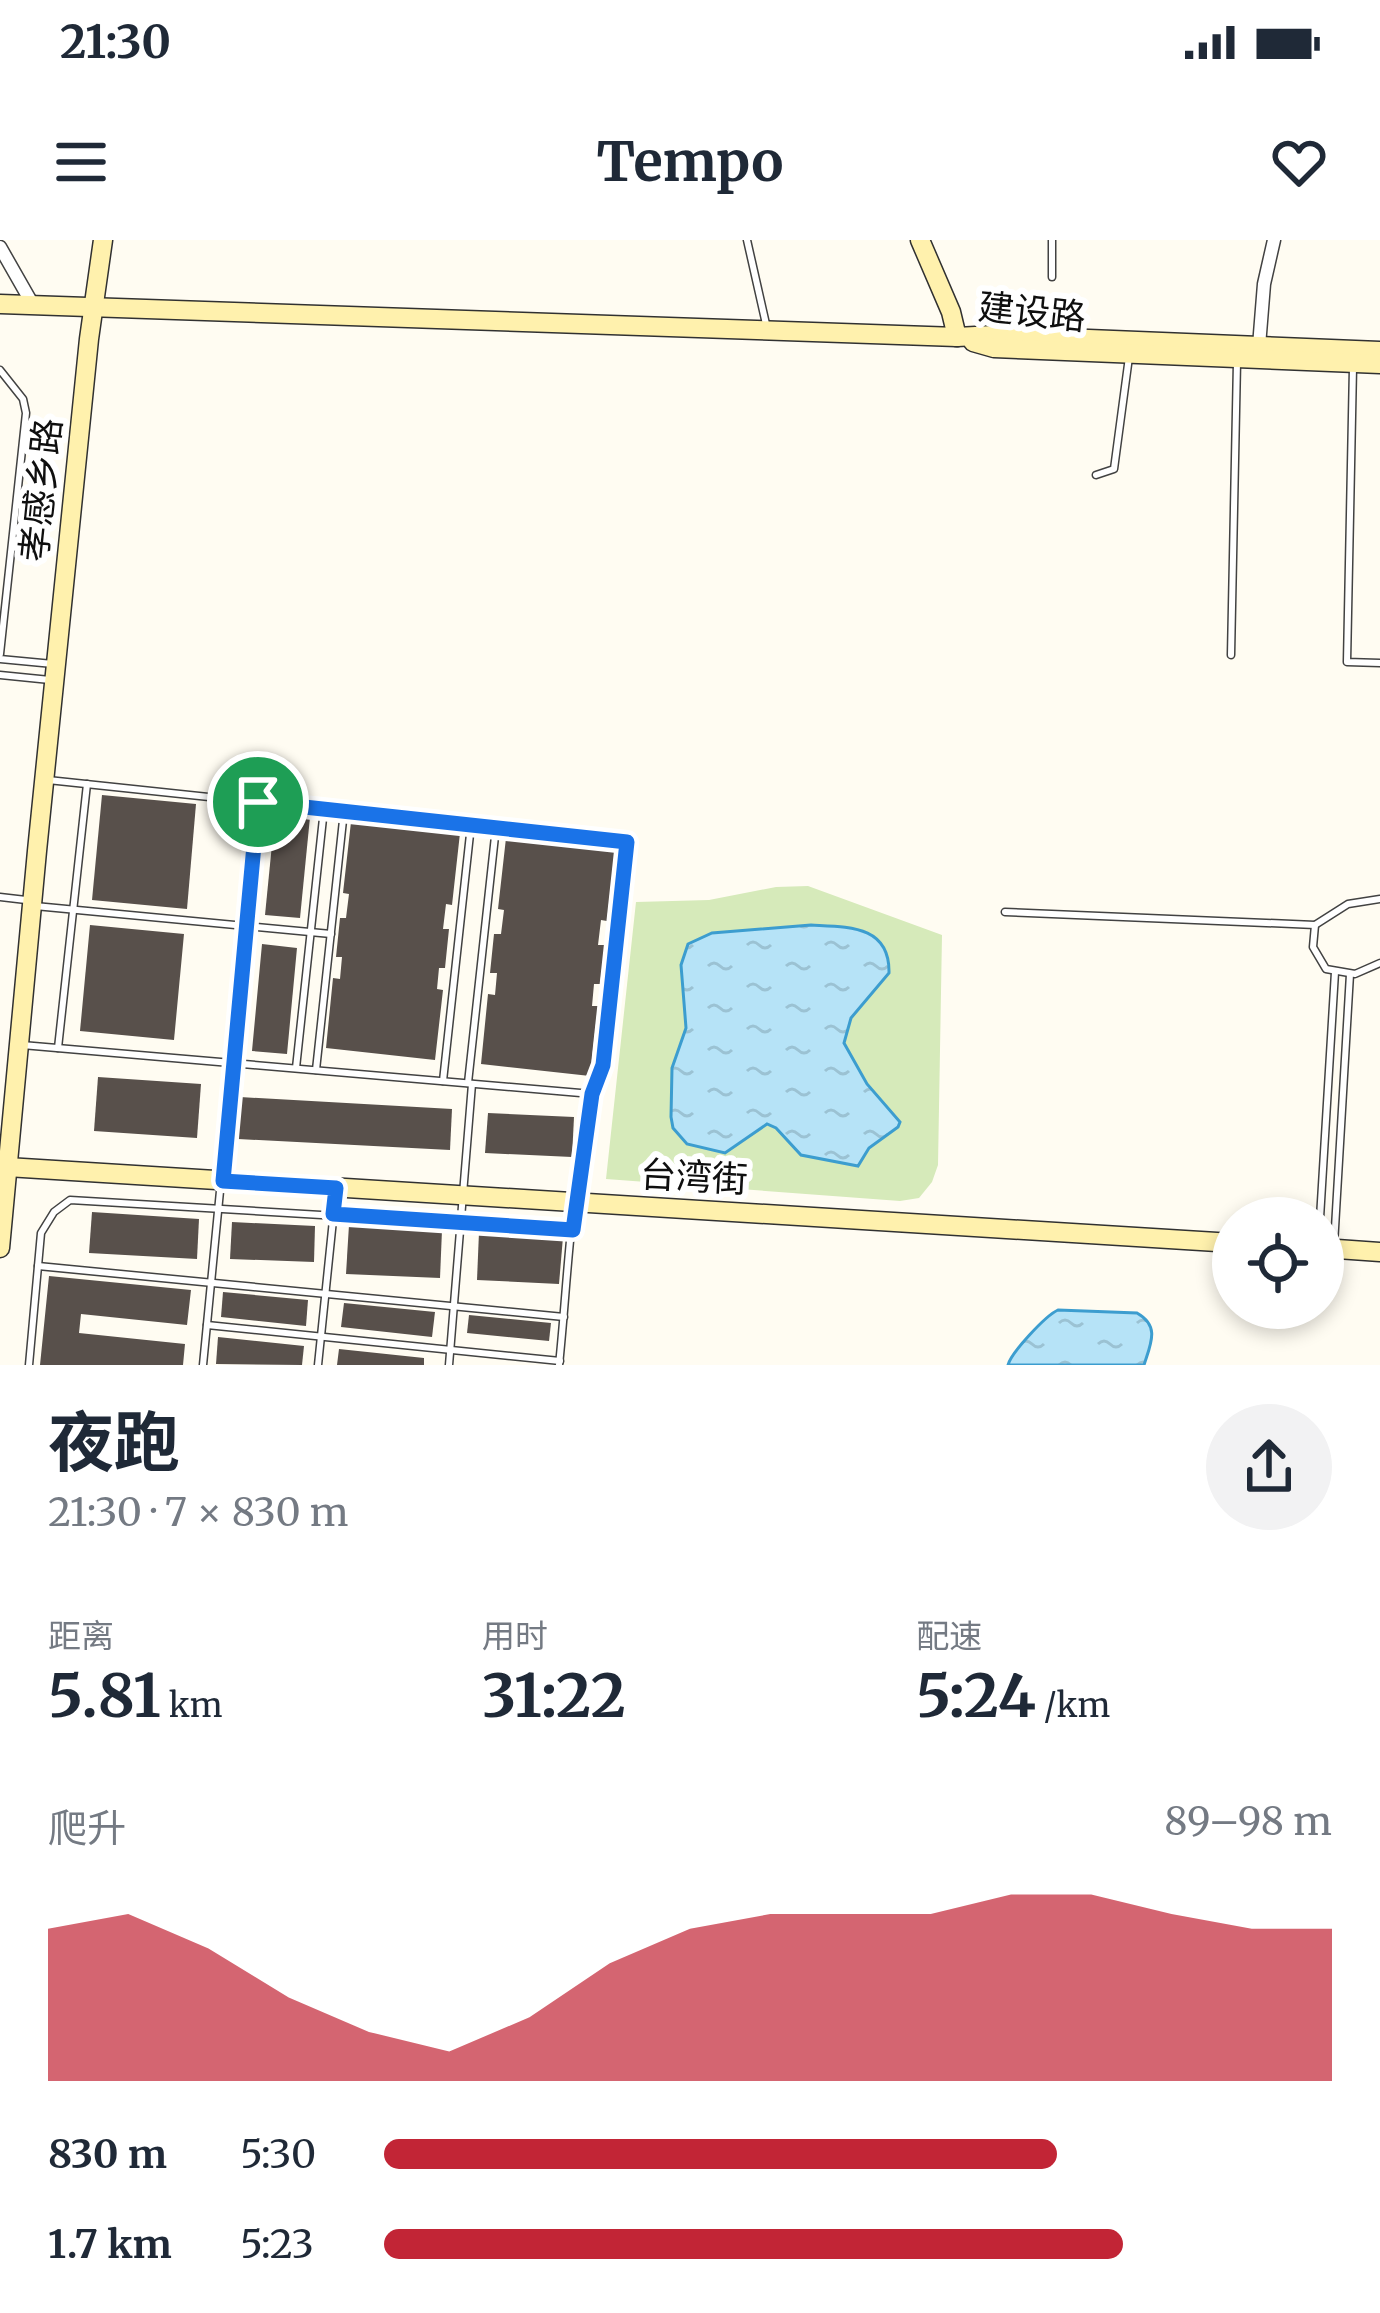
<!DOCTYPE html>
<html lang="zh">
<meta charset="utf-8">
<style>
body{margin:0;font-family:Merriweather,"Noto Sans SC",serif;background:#f2f2f3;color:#1f2937;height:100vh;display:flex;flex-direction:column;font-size:45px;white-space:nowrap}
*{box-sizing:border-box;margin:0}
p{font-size:39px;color:#747a83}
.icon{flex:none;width:66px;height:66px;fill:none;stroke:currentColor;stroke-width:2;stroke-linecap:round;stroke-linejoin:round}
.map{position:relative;height:1125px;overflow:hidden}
.drawer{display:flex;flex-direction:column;background:#fff;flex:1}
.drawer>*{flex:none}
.controls{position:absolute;left:1212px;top:957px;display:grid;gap:24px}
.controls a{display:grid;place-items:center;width:132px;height:132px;border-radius:50%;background:#fff;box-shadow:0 6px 18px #0003;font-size:60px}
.pin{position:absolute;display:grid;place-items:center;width:102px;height:102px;color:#fff;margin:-51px;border:6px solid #fff;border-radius:50%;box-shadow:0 3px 12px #0007}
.round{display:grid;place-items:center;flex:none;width:126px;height:126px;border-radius:63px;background:#f2f2f3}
.head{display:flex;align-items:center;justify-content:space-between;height:204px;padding:0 48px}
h1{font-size:66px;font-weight:700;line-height:90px}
.figures{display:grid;grid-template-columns:repeat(3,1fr);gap:18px;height:204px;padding:12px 48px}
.figures div{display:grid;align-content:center}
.figures b{font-size:60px;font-weight:700}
.figures small{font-size:33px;font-weight:400}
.figures p{font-size:33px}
.chart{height:336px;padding:24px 48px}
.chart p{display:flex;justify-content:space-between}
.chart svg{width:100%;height:216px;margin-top:12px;fill:#c22536;opacity:.7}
ul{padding:0 48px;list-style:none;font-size:39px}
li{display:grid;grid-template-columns:192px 144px 1fr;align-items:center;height:90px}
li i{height:30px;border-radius:15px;background:#c22536}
.status{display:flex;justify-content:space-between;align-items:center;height:84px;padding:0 60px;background:#fff;direction:ltr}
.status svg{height:33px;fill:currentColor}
header{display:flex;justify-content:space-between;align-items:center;height:156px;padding:0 48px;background:#fff;font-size:54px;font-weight:700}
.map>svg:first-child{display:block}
</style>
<div class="status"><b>21:30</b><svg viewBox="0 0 49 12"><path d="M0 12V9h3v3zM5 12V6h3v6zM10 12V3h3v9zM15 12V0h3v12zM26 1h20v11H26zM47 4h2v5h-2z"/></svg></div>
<header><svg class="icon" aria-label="menu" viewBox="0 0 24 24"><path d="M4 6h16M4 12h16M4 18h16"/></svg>Tempo<svg class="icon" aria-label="heart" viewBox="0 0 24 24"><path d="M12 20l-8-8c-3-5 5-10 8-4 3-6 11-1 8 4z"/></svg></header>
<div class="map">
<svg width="1380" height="1125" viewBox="0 0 1380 1125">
<defs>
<pattern id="water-ripples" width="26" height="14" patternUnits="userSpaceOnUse" patternTransform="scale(3)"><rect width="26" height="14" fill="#b6e3f7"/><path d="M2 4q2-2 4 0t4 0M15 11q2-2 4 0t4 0" fill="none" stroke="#9bc2d3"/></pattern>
</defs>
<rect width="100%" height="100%" fill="#fffcf2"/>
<!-- park -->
<polygon fill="#d6eaba" points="808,646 942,695 938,925 932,942 919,958 900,961 606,939 636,662 709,660 776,647"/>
<!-- water -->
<g fill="url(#water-ripples)" stroke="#3c9dcf" stroke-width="3">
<path d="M811,685C848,687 890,685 889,733L851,778L844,803L867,844L900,882L898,887L869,908L858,926L801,915L776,888L767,884L725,913L687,904L673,888L671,877L672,828L686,788L681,725L688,704L712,693Z"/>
<path d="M1058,1070L1137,1073C1160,1086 1151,1103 1144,1125H1008C1011,1113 1045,1076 1058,1070Z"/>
</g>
<!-- building -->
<g fill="#58504b">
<polygon points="102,555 196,564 187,669 92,660"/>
<polygon points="275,574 310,577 300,678 265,675"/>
<polygon points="351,582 460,593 452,665 446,664 443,689 449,689 445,728 439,728 437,749 443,750 435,820 326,808 333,738 340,739 342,717 336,717 340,678 346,678 349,654 343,653"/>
<polygon points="506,598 615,609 607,681 601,680 598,705 605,705 600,744 594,744 592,766 598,766 590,836 481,824 488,754 495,755 497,733 490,733 494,694 501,694 504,670 498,669"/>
<polygon points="90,685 184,694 174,800 80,791"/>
<polygon points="262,704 297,708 287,814 252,811"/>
<polygon points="98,837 201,844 197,898 94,891"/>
<polygon points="240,857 452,869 450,910 238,899"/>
<polygon points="488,873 574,877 572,917 485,913"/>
<polygon points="92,972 199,979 197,1019 89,1013"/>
<polygon points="232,982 315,986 314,1022 230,1019"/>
<polygon points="349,985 442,990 440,1038 346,1034"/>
<polygon points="479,992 563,997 559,1044 477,1040"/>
<polygon points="49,1036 191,1050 187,1085 81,1074 79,1093 185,1104 183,1125 40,1125"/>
<polygon points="223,1052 308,1060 306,1086 221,1077"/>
<polygon points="344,1063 435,1072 432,1097 341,1087"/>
<polygon points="469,1075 551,1083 549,1101 467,1093"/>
<polygon points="218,1097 304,1106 302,1125 216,1124"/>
<polygon points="339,1109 424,1118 424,1125 337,1125"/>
</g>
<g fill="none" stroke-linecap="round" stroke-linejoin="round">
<!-- lane casing -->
<g stroke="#424242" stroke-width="9">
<g id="lane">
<polyline points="747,0 766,84"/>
<polyline points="1052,0 1052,37"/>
<polyline points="1353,127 1347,422 1380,423"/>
<polyline points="0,130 23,159 26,173 0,414"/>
<polyline points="1096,235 1114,229 1129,117"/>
<polyline points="1231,415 1237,122"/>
<polyline points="0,419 53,424"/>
<polyline points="0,435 50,440"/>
<path d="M48,540L627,601L603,825C571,911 569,1032 559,1125"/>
<polyline points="0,657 26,660"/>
<polyline points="35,666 331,694"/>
<polyline points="1005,672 1315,685 1348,664 1380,659"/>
<polyline points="1315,685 1313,707 1326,729 1355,734 1380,723"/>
<polyline points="22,805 592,854"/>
<polyline points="58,808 87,544"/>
<polyline points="296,828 324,569"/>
<polyline points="316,830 344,571"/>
<polyline points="443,841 471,585"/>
<polyline points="468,843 496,587"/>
<polyline points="1320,978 1335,732"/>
<polyline points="1334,1005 1350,734"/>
<polyline points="38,1026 564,1077"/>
<polyline points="207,1085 560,1121"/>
<polyline points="29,1125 41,993 54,972 70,960 572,990"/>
<polyline points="203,1125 258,562"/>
<polyline points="318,1125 336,951"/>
<polyline points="449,1125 472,844"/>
</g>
</g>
<!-- street casing -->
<g stroke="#424242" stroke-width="15">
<g id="street">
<polyline points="0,7 33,65"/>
<polyline points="1259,106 1264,44 1274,0"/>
</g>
</g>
<!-- secondary casing -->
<g stroke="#313131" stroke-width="21">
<g id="secondary">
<polyline points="920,0 951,72 957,97"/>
<polyline points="0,64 957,97 994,95 1380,111"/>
<polyline points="973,102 994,108 1380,124"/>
<polyline points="7,927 1233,1003"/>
<polyline points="0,1008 37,611 89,99 103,0"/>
<polyline points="1323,1008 1380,1012"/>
</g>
</g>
<!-- lane -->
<use href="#lane" stroke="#fff" stroke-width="6"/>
<!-- street -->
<use href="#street" stroke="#fff" stroke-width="12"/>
<!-- secondary -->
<use href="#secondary" stroke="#fff1ad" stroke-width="18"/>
</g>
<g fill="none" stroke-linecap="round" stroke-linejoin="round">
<!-- route casing -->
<g stroke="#fff" stroke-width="24">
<polygon id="route" points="258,562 627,602 603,825 592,854 573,990 333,974 336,948 223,941"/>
</g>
<!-- route -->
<use href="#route" stroke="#1a73e8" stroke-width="15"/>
</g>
<g text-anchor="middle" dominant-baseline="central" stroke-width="12" stroke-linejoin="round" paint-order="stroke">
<!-- street labels -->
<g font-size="36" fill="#0f0f0f" stroke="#fff">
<text transform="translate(1032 72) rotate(6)">建设路</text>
<text transform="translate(41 250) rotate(-84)">孝感乡路</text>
<text transform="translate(694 937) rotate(3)">台湾街</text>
</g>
</g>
</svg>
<div class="controls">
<a><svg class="icon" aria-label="locate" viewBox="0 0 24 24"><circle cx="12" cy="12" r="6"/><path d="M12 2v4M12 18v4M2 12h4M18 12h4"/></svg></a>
</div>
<div class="pin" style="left:258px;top:562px;background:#1e9e55"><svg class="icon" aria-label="arrive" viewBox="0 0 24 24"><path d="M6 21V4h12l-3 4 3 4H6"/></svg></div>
</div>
<section class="drawer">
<div class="head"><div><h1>夜跑</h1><p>21:30 · 7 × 830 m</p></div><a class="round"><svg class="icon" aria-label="share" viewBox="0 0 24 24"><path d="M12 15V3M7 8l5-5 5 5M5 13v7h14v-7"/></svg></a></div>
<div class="figures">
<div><p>距离</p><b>5.81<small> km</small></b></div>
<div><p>用时</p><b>31:22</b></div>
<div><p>配速</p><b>5:24<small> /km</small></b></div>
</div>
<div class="chart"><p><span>爬升</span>89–98 m</p>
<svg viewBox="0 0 160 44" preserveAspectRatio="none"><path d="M0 44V13L10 10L20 17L30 27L40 34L50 38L60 31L70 20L80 13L90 10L100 10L110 10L120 6L130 6L140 10L150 13L160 13V44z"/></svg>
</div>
<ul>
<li><b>830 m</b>5:30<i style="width:71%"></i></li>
<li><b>1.7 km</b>5:23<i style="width:78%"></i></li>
</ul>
</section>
